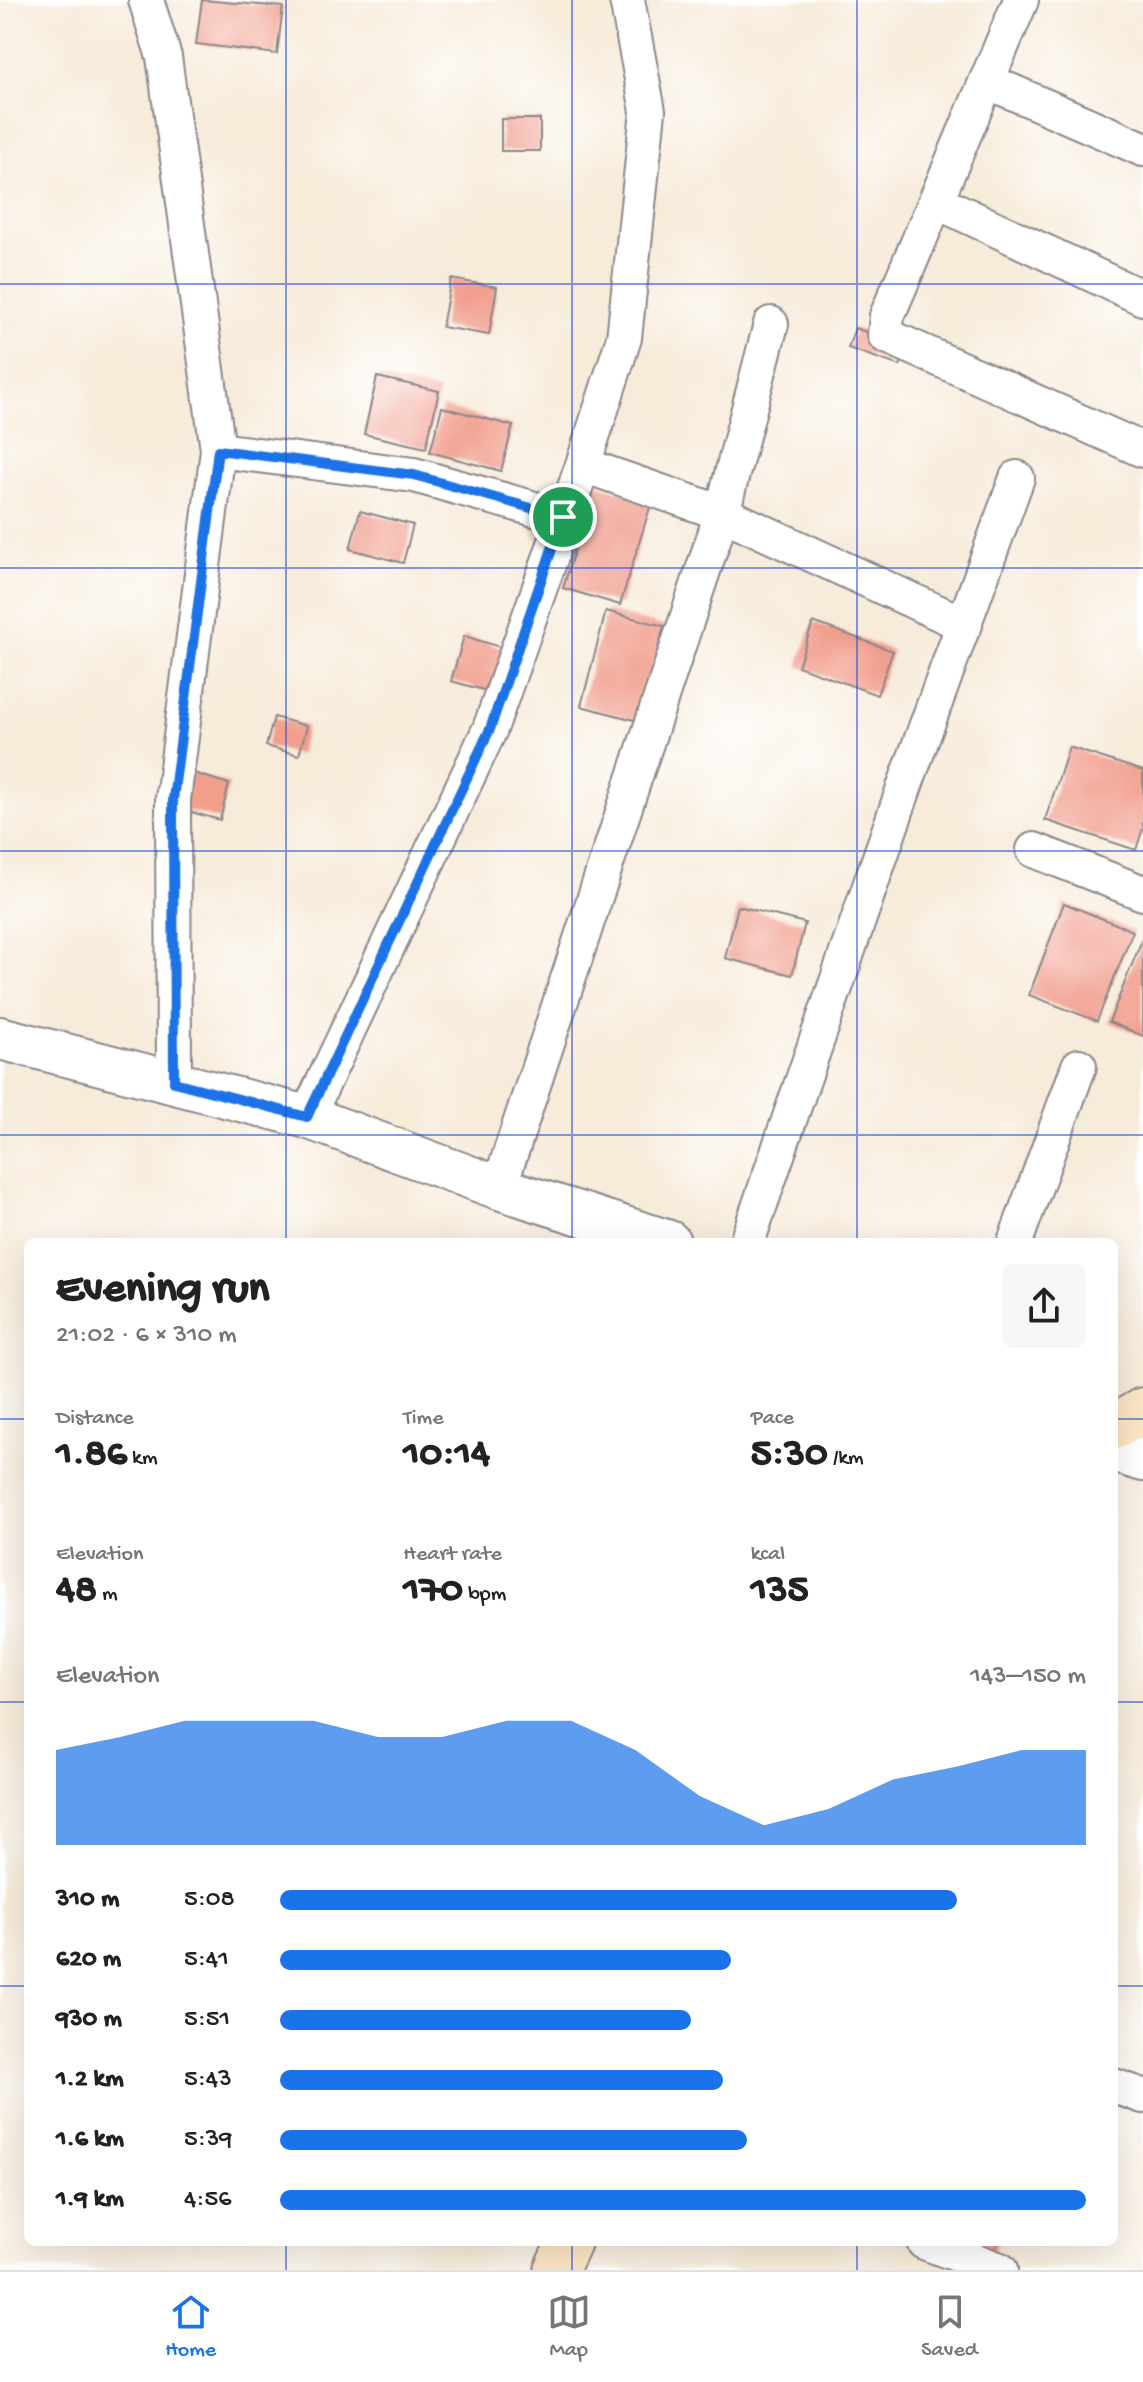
<!DOCTYPE html>
<meta charset="utf-8">
<style>
body{margin:0;font-family:"Gochi Hand",sans-serif;background:#f6f6f6;color:#222;height:100vh;display:flex;flex-direction:column;font-size:30px;white-space:nowrap}
*{box-sizing:border-box;margin:0}
p{font-size:26px;color:#767676}
.icon{flex:none;width:44px;height:44px;fill:none;stroke:currentColor;stroke-width:2;stroke-linecap:round;stroke-linejoin:round}
.map{position:relative;flex:1;overflow:hidden}
.side{position:absolute;left:24px;top:1238px;width:1094px;height:1008px;display:flex;flex-direction:column;background:#fff;border-radius:12px;box-shadow:0 8px 32px #0002}
.side>*{flex:none}
.pin{position:absolute;display:grid;place-items:center;width:68px;height:68px;color:#fff;margin:-34px;border:4px solid #fff;border-radius:50%;box-shadow:0 2px 8px #0007}
.round{display:grid;place-items:center;flex:none;width:84px;height:84px;border-radius:12px;background:#f6f6f6}
.headline{display:flex;align-items:center;justify-content:space-between;height:136px;padding:0 32px}
h1{font-size:44px;font-weight:700;line-height:60px}
.stats{display:grid;grid-template-columns:repeat(3,1fr);gap:12px;height:136px;padding:8px 32px}
.stats div{display:grid;align-content:center}
.stats b{font-size:40px;font-weight:700}
.stats small{font-size:22px;font-weight:400}
.stats p{font-size:22px}
.chart{height:224px;padding:16px 32px}
.chart p{display:flex;justify-content:space-between}
.chart svg{width:100%;height:144px;margin-top:8px;fill:#1a73e8;opacity:.7}
ul{padding:0 32px;list-style:none;font-size:26px}
li{display:grid;grid-template-columns:128px 96px 1fr;align-items:center;height:60px}
li i{height:20px;border-radius:10px;background:#1a73e8}
.tab-bar{display:flex;justify-content:space-around;align-items:center;height:112px;border-top:2px solid #e0e0e0;background:#fff;font-size:22px;color:#767676}
.tab-bar a{display:grid;justify-items:center;gap:4px}
.tab-bar .active{color:#1a73e8}
.map>svg:first-child{display:block}
</style>
<div class="map">
<svg width="1143" height="2270" viewBox="0 0 1143 2270">
<rect width="100%" height="100%" fill="#fff"/>
<filter id="ink" filterUnits="userSpaceOnUse"><feTurbulence type="fractalNoise" baseFrequency=".0125" numOctaves="2"/><feDisplacementMap in="SourceGraphic" scale="16" xChannelSelector="R" yChannelSelector="G"/><feConvolveMatrix kernelMatrix="1 2 1 2 8 2 1 2 1" color-interpolation-filters="sRGB"/></filter>
<filter id="wash" filterUnits="userSpaceOnUse"><feTurbulence type="fractalNoise" baseFrequency=".006" numOctaves="4" result="noise"/><feDisplacementMap in="SourceGraphic" scale="32" xChannelSelector="R" yChannelSelector="G"/><feGaussianBlur stdDeviation="1.8" result="paint"/><feColorMatrix in="noise" values="0 0 0 0 0 0 0 0 0 0 0 0 0 0 0 0 0 1.4 0 .05"/><feComposite in="paint" operator="in"/></filter>
<g filter="url(#wash)">
<rect width="100%" height="100%" fill="#f7ebd9"/>
<g id="blocks">
<!-- building -->
<g fill="#f19e8d">
<polygon points="202,0 283,7 277,54 196,44"/>
<rect x="501" y="119" width="39" height="32"/>
<polygon points="451,279 497,287 489,335 442,327"/>
<polygon points="855,328 907,346 900,366 848,348"/>
<polygon points="377,377 439,391 426,448 364,434"/>
<polygon points="442,407 513,426 501,471 430,452"/>
<polygon points="595,483 652,501 620,605 563,588"/>
<polygon points="360,511 413,525 403,563 350,549"/>
<polygon points="606,611 664,626 638,721 581,706"/>
<polygon points="813,622 893,651 877,695 798,666"/>
<polygon points="464,636 507,649 494,693 451,681"/>
<polygon points="274,717 307,726 299,755 266,746"/>
<polygon points="1069,747 1143,771 1143,828 1136,850 1045,820"/>
<polygon points="190,772 229,784 220,820 180,809"/>
<polygon points="1064,903 1133,931 1097,1021 1029,995"/>
<polygon points="738,906 805,923 792,975 725,958"/>
<polygon points="1143,937 1143,1036 1109,1022"/>
<polygon points="963,2242 998,2242 994,2253"/>
</g>
</g>
</g>
<g filter="url(#ink)">
<use href="#blocks" fill-opacity="0" stroke="#8c868a" stroke-width="2"/>
<g fill="none" stroke-linecap="round" stroke-linejoin="round">
<!-- minor casing -->
<g stroke="#8c868a" stroke-width="38">
<g id="minor">
<polyline points="146,0 164,57 218,450 173,799 174,1082"/>
<polyline points="1021,0 887,316 885,335 1143,450"/>
<polyline points="987,81 1143,149"/>
<polyline points="936,201 1143,298"/>
<polyline points="218,450 414,475 563,517"/>
<polyline points="583,465 722,513 771,324"/>
<polyline points="1034,850 1143,893"/>
<polyline points="307,1117 490,729 583,465 624,338 648,111 627,0"/>
<polyline points="499,1188 722,513 965,625"/>
<polyline points="747,1242 905,785 1017,478"/>
<polyline points="1015,1242 1079,1066"/>
<polyline points="1114,2086 1143,2096"/>
<polyline points="924,2242 1000,2270"/>
</g>
</g>
<!-- tertiary casing -->
<g stroke="#8c868a" stroke-width="46">
<g id="tertiary">
<polyline points="0,1038 307,1117 499,1188 669,1242"/>
<polyline points="1114,1451 1143,1460"/>
</g>
</g>
<!-- secondary casing -->
<g stroke="#8c868a" stroke-width="48">
<g id="secondary">
<polyline points="1114,1427 1143,1410"/>
<polyline points="556,2270 569,2242"/>
</g>
</g>
<!-- minor -->
<use href="#minor" stroke="#fff" stroke-width="34"/>
<!-- tertiary -->
<use href="#tertiary" stroke="#fff" stroke-width="42"/>
<!-- secondary -->
<use href="#secondary" stroke="#fce5c4" stroke-width="44"/>
</g>
</g>
<g fill="none" stroke-linecap="round" stroke-linejoin="round" filter="url(#ink)">
<!-- route casing -->
<g stroke="#fff" stroke-width="16">
<polygon id="route" points="218,450 414,475 563,517 490,729 307,1117 174,1082 173,799"/>
</g>
<!-- route -->
<use href="#route" stroke="#1a73e8" stroke-width="10"/>
</g>
<!-- grid -->
<path fill="none" stroke="#1d4ed8" stroke-width="2" stroke-opacity="0.55" d="M286,0V1242M572,0V1242M857,0V1242M0,284H1143M0,568H1143M0,851H1143M0,1135H1143M0,1419H28M1114,1419H1143M0,1702H28M1114,1702H1143M0,1986H28M1114,1986H1143M286,2242V2270M572,2242V2270M857,2242V2270"/>
</svg>
<div class="pin" style="left:563px;top:517px;background:#1e9e55"><svg class="icon" aria-label="arrive" viewBox="0 0 24 24"><path d="M6 21V4h12l-3 4 3 4H6"/></svg></div>
<section class="side">
<div class="headline"><div><h1>Evening run</h1><p>21:02 · 6 × 310 m</p></div><a class="round"><svg class="icon" aria-label="share" viewBox="0 0 24 24"><path d="M12 15V3M7 8l5-5 5 5M5 13v7h14v-7"/></svg></a></div>
<div class="stats">
<div><p>Distance</p><b>1.86<small> km</small></b></div>
<div><p>Time</p><b>10:14</b></div>
<div><p>Pace</p><b>5:30<small> /km</small></b></div>
</div>
<div class="stats">
<div><p>Elevation</p><b>48<small> m</small></b></div>
<div><p>Heart rate</p><b>170<small> bpm</small></b></div>
<div><p>kcal</p><b>135</b></div>
</div>
<div class="chart"><p><span>Elevation</span>143–150 m</p>
<svg viewBox="0 0 160 44" preserveAspectRatio="none"><path d="M0 44V15L10 11L20 6L30 6L40 6L50 11L60 11L70 6L80 6L90 15L100 29L110 38L120 33L130 24L140 20L150 15L160 15V44z"/></svg>
</div>
<ul>
<li><b>310 m</b>5:08<i style="width:84%"></i></li>
<li><b>620 m</b>5:41<i style="width:56%"></i></li>
<li><b>930 m</b>5:51<i style="width:51%"></i></li>
<li><b>1.2 km</b>5:43<i style="width:55%"></i></li>
<li><b>1.6 km</b>5:39<i style="width:58%"></i></li>
<li><b>1.9 km</b>4:56<i style="width:100%"></i></li>
</ul>
</section>
</div>
<nav class="tab-bar">
<a class="active"><svg class="icon" aria-label="home" viewBox="0 0 24 24"><path d="M3 11l9-7 9 7M6 9v11h12V9"/></svg>Home</a>
<a><svg class="icon" aria-label="map" viewBox="0 0 24 24"><path d="M3 6l6-2 6 2 6-2v14l-6 2-6-2-6 2zM9 4v14M15 6v14"/></svg>Map</a>
<a><svg class="icon" aria-label="saved" viewBox="0 0 24 24"><path d="M7 4h10v16l-5-4-5 4z"/></svg>Saved</a>
</nav>
